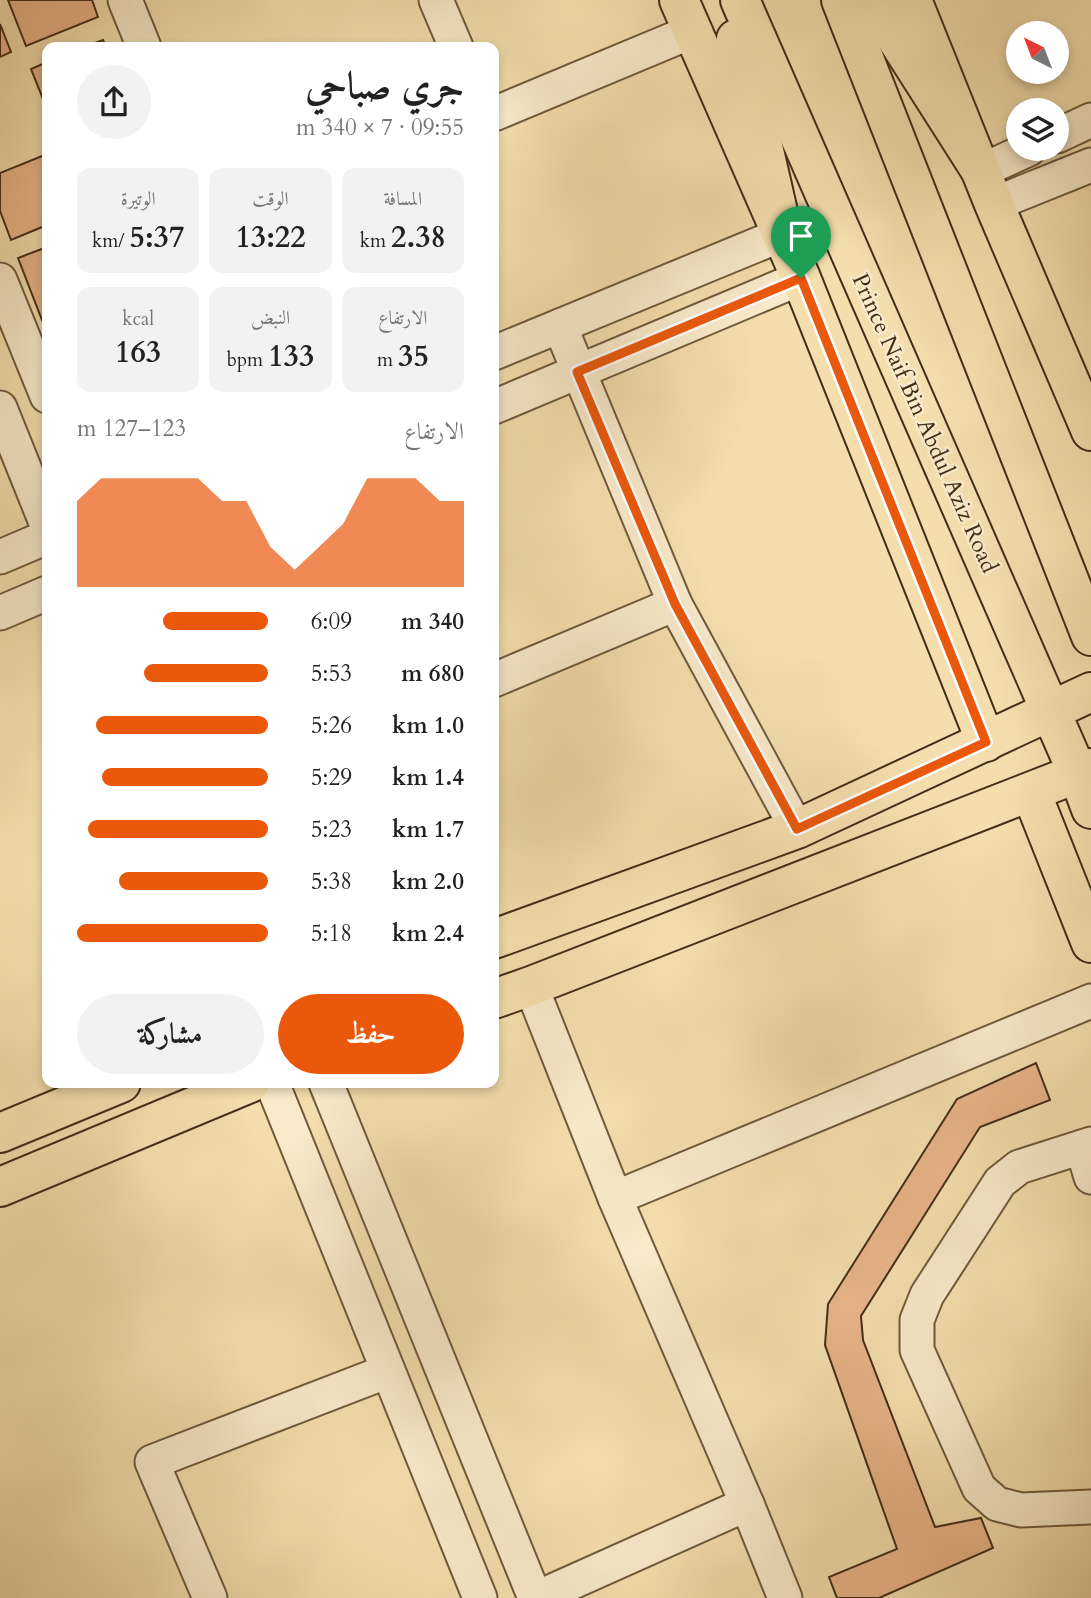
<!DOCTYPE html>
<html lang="ar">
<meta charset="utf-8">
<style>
body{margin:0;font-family:Cardo,Amiri,serif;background:#f2f2f2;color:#222;direction:rtl;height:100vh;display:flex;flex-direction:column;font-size:26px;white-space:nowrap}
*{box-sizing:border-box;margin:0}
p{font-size:23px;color:#767676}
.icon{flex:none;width:38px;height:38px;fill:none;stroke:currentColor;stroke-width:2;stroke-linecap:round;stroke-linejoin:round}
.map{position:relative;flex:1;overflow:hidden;direction:ltr}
.panel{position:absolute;left:42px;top:42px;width:457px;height:1046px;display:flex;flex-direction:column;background:#fff;border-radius:14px;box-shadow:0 4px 10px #0003;direction:rtl}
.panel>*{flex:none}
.needle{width:46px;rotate:318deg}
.tools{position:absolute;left:1006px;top:21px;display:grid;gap:14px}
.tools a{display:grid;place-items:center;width:63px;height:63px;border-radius:50%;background:#fff;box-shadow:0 4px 10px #0003;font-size:35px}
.pin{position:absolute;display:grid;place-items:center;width:60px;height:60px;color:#fff;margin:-72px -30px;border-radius:50% 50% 50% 0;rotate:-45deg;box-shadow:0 0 7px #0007}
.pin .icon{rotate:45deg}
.round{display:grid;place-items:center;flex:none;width:74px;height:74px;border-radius:37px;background:#f2f2f2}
.headline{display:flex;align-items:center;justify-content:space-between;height:119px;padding:0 35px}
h1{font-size:38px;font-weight:700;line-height:52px}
.metrics{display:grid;grid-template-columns:repeat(3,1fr);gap:10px;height:119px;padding:7px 35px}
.metrics div{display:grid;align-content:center;border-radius:14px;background:#f2f2f2;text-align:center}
.metrics b{font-size:30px;font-weight:700}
.metrics small{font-size:19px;font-weight:400}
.metrics p{font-size:19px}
.chart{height:196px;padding:14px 35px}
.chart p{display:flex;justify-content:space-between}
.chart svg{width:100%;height:126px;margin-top:7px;fill:#ea580c;opacity:.7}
.primary-button{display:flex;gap:14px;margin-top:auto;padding:14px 35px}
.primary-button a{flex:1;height:80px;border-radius:42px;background:#ea580c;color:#fff;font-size:28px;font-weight:700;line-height:80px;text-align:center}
.primary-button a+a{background:#f2f2f2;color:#222}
ul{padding:0 35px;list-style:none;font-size:23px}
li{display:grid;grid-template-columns:112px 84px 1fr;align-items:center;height:52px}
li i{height:18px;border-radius:9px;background:#ea580c}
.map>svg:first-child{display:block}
</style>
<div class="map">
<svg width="1091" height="1598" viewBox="0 0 1091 1598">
<rect width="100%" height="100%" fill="#f4dead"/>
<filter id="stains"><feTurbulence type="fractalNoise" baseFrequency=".00286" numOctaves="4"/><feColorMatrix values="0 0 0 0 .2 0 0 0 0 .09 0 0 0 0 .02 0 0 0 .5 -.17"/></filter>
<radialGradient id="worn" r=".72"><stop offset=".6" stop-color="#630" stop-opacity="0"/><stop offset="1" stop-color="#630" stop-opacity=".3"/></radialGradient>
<!-- building -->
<g fill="#e9b489" stroke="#422e17" stroke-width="2">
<polygon points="8,0 92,0 98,17 26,46"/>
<polygon points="0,24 11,52 0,57"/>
<polygon points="103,40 106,47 84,47"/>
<polygon points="47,62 47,109 31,69"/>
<polygon points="47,154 47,225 11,240 0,211 0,173"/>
<polygon points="47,247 47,318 42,320 18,258"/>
<polygon points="1036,1063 1050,1100 980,1127 861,1316 863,1340 935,1527 981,1518 993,1548 879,1598 837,1598 829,1577 897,1549 825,1345 828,1304 957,1099"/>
</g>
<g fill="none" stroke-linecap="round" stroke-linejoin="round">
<!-- minor casing -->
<g stroke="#6e5a3c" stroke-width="37">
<g id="minor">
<polyline points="125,0 144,47"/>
<polyline points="436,0 456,47"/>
<polyline points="494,114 693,31"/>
<polyline points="1057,136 1091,120"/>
<polyline points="981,171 1029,149"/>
<polyline points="994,204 1091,165"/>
<polyline points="0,280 47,396"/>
<polyline points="560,326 675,604 797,829"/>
<polyline points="494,353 783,234"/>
<polyline points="494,407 801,278"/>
<polyline points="0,408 47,525"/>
<polyline points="0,557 47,537"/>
<polyline points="0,613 47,593"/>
<polyline points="494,680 675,604"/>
<polyline points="531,986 615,1198 747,1504 785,1598"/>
<polyline points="272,1083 480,1598"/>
<polyline points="326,1083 535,1598"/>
<polyline points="1091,1144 1019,1167 1000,1182 927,1295 917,1320 917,1350 979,1488 997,1504 1021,1510 1091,1507"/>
<polyline points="1082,1147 1091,1177"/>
<polyline points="615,1198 1091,1001"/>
<polyline points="210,1598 152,1462 388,1371"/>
<polyline points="537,1598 747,1504"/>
</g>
</g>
<!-- major casing -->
<g stroke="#422e17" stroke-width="42">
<g id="major">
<polyline points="679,0 801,278 986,742"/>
<polyline points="912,0 994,204 1091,431"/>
<polyline points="1031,792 1091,943"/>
<polyline points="494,939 797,829 1091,692"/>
<polyline points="494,999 531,986 1091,768"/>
<polyline points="0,1133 121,1083"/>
<polyline points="0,1187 250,1083"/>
</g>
</g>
<!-- highway casing -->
<g stroke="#422e17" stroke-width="42">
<g id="highway">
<polyline points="740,0 1078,774 1091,809"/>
<polyline points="841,0 1091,636"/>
<polyline points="872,0 981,171"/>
<polyline points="736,39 745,67 783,234"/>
</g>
</g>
<!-- minor -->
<use href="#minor" stroke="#f8eaca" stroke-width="33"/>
<!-- major -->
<use href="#major" stroke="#f4dead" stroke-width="38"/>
<!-- highway -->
<use href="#highway" stroke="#f4dead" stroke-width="38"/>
</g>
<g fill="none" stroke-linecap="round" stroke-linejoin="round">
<!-- route casing -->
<g stroke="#fff" stroke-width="14">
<polygon id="route" points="801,278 986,742 797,829 675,604 577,372"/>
</g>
<!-- route -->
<use href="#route" stroke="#ea580c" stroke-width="9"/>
</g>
<g text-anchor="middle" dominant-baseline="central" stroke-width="5" stroke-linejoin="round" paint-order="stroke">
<!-- street labels -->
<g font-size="23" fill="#422e17" stroke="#f8eaca">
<text transform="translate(925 423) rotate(66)">Prince Naif Bin Abdul Aziz Road</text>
</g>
</g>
<rect width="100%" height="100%" filter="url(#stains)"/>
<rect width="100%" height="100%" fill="url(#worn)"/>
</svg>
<div class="tools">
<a><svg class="needle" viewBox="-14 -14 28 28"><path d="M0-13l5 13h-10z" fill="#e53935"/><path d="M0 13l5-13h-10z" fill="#767676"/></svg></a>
<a><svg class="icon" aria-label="layers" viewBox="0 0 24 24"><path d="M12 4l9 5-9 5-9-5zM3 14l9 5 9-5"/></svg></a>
</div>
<div class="pin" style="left:801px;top:278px;background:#1e9e55"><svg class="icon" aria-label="arrive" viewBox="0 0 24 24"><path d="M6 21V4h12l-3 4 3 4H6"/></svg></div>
<section class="panel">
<div class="headline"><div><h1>جري صباحي</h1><p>09:55 · 7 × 340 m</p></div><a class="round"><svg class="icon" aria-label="share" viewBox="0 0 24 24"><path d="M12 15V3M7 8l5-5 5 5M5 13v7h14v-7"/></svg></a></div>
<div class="metrics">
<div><p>المسافة</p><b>2.38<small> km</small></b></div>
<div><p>الوقت</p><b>13:22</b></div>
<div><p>الوتيرة</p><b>5:37<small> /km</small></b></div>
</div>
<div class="metrics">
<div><p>الارتفاع</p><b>35<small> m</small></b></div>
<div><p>النبض</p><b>133<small> bpm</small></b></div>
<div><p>kcal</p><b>163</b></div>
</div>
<div class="chart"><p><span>الارتفاع</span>123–127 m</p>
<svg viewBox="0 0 160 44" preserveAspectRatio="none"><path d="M0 44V14L10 6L20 6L30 6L40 6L50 6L60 14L70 14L80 30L90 38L100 30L110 22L120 6L130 6L140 6L150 14L160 14V44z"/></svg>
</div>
<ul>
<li><b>340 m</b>6:09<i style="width:55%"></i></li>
<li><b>680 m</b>5:53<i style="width:65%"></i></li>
<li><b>1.0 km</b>5:26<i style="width:90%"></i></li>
<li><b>1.4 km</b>5:29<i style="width:87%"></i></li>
<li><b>1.7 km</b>5:23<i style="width:94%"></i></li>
<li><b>2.0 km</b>5:38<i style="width:78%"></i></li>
<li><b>2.4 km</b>5:18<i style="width:100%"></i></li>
</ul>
<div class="primary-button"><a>حفظ</a><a>مشاركة</a></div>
</section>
</div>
